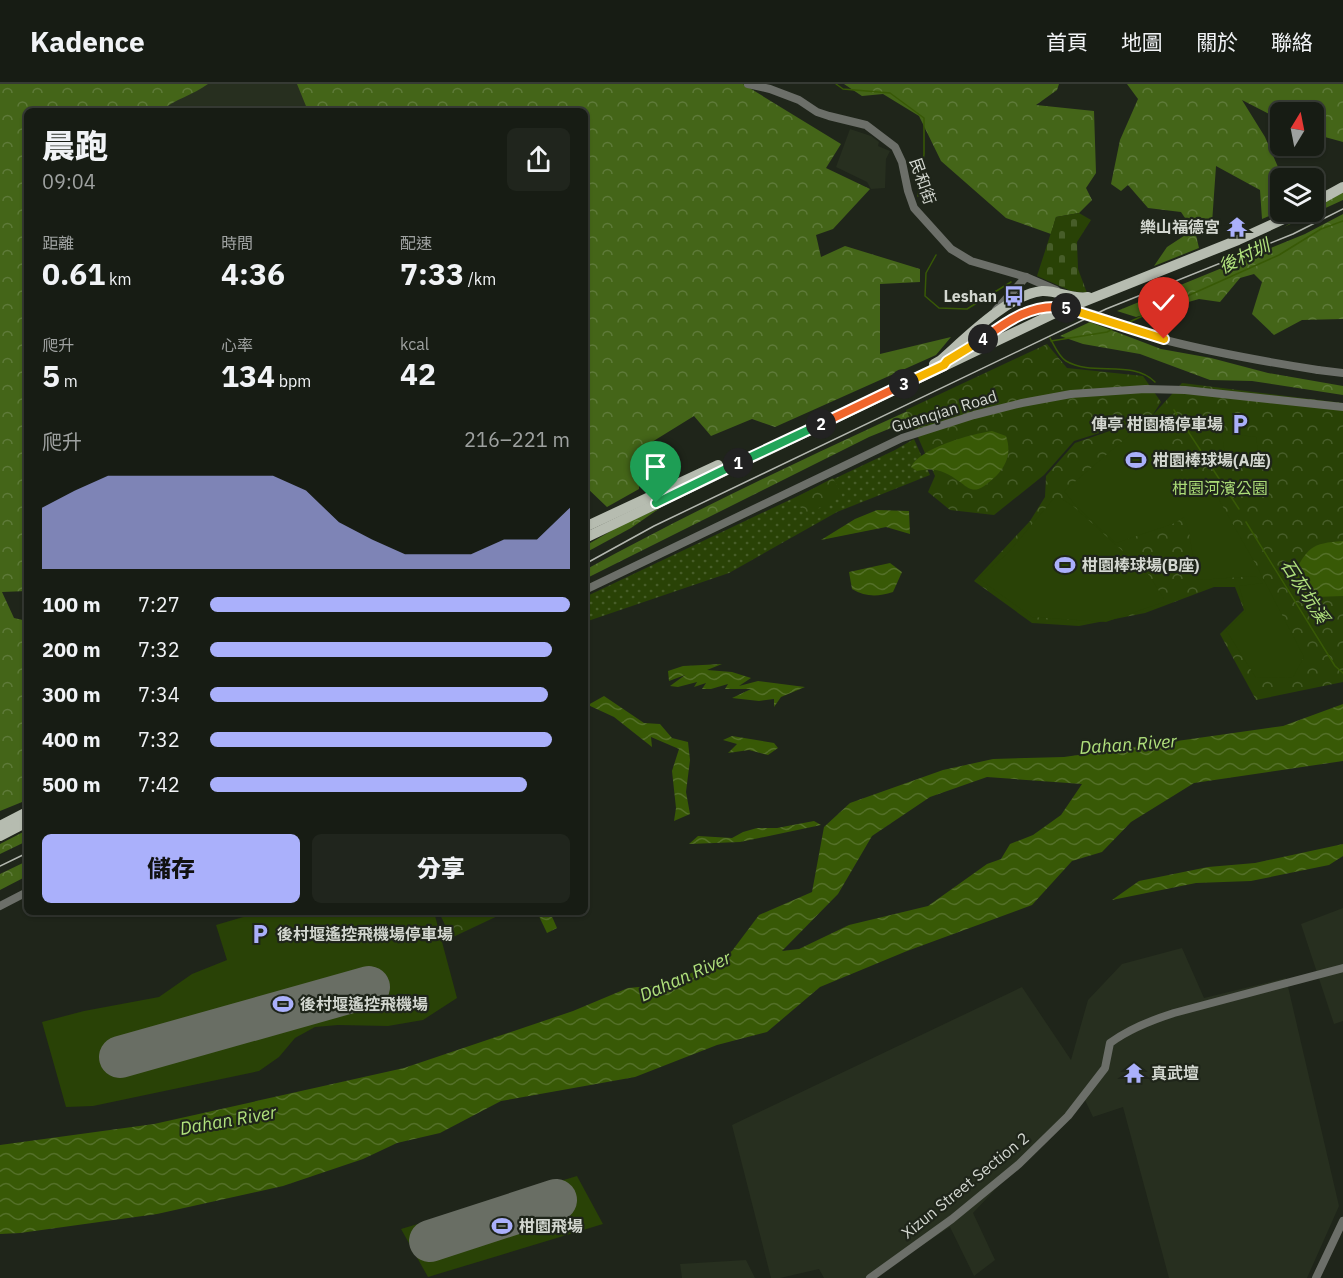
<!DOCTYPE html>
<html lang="zh-TW">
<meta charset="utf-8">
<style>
body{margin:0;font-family:"IBM Plex Sans","Noto Sans TC",sans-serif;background:#20251d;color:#f1f3f6;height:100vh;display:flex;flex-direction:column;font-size:22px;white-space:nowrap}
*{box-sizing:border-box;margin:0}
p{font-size:20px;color:#9ea1a0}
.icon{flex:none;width:33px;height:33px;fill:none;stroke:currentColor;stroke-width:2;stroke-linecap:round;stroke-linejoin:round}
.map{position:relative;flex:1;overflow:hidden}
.details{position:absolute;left:24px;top:24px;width:564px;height:807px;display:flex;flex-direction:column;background:#171c14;border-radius:9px;box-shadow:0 2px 4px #0004,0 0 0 2px #363a34}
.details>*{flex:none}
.needle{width:39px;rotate:10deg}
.buttons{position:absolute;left:1270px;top:18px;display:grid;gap:12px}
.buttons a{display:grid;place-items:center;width:54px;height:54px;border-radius:9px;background:#171c14;box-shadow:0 2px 4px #0004,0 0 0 2px #363a34;font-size:30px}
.pin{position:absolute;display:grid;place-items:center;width:51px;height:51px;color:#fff;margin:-62px -26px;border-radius:50% 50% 50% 0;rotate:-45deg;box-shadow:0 0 6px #0007}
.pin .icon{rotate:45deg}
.km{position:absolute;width:30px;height:30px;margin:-15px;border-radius:50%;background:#222;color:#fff;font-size:16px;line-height:30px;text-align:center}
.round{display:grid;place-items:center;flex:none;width:63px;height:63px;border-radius:9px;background:#20251d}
.headline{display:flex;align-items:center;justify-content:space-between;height:102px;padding:0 18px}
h1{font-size:33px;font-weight:800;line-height:45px}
.metrics{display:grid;grid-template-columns:repeat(3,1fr);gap:9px;height:102px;padding:6px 18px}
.metrics div{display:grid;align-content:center}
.metrics b{font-size:30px;font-weight:800}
.metrics small{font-size:16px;font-weight:400}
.metrics p{font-size:16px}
.chart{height:168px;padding:12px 18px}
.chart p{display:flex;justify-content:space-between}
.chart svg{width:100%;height:108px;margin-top:6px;fill:#aab0fb;opacity:.7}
.primary-button{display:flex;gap:12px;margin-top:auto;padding:12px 18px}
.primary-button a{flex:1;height:69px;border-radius:9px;background:#aab0fb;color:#111;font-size:24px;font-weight:800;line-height:69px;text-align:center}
.primary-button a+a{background:#20251d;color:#f1f3f6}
ul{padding:0 18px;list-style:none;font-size:20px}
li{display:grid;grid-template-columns:96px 72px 1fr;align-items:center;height:45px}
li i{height:15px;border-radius:8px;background:#aab0fb}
header{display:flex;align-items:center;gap:36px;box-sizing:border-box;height:84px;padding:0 30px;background:#171c14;border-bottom:2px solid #363a34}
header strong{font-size:28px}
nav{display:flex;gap:33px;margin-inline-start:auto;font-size:21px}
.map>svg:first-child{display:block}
</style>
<header>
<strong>Kadence</strong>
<nav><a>首頁</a><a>地圖</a><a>關於</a><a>聯絡</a></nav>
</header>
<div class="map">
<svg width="1343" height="1194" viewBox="0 0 1343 1194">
<defs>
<pattern id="grass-dots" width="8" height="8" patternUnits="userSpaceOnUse" patternTransform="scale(1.5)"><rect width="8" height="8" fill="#294206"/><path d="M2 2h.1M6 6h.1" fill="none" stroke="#475d29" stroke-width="1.8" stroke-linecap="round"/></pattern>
<pattern id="forest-crowns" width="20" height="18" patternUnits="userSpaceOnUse" patternTransform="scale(1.5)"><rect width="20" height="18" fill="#446518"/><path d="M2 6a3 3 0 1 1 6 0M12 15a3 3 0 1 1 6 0" fill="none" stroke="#5e7a39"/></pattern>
<pattern id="cemetery-stones" width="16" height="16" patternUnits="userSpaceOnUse" patternTransform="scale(1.5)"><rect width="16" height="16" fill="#294206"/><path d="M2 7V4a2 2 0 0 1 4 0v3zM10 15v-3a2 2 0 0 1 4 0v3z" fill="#475d29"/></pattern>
<pattern id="park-crowns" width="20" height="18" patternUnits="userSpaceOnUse" patternTransform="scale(1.5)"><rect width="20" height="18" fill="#294206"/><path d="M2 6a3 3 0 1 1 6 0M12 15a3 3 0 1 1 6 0" fill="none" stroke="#475d29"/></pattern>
<pattern id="water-waves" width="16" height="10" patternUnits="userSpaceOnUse" patternTransform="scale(1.5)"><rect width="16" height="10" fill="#385906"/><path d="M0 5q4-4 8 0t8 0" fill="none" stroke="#547029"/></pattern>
</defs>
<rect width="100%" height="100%" fill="#1f251a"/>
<!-- built -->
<g fill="#272f1f">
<polygon points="198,0 302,0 312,27 157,27"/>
<polygon points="850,45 871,52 879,58 878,62 890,67 886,75 885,104 871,105 867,98 836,83"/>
<polygon points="1343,824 1343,937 1334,940 1301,840"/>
<polygon points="1182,864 1204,914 1286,894 1339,1122 1307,1194 1169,1194 1123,1023 1093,1033 1083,1012 973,1129 995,1176 974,1192 950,1143 871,1194 824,1194 819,1185 780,1194 771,1194 732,1041 1022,903 1071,976 1088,916 1122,880"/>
<polygon points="746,1176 755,1194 682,1194 680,1180"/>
</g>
<!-- grass -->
<polygon fill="url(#grass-dots)" points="914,355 930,391 837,428 729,489 585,538 585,513 895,366"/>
<!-- forest -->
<g fill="url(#forest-crowns)">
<path d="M0,0H208C193,11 175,15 161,27H27V313L25,317L27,320V507L2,508L14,534L27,537V716L0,727Z"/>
<polygon points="297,0 743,0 841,60 826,84 870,105 833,145 816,151 821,173 845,162 920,185 920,198 880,200 880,270 951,253 936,271 775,343 752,335 711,352 694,332 639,366 639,405 607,423 585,402 585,27 308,27"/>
<polygon points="844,0 1059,0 1057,6 1036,21 1094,27 1096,89 1086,104 1092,116 1079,129 1056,133 1051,150 1006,134 941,77 919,32 883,10 862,12"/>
<polygon points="1127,0 1343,0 1343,58 1314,50 1314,28 1281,28 1281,36 1242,16 1265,53 1278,83 1281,127 1262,135 1260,106 1216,82 1212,139 1196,151 1199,164 1154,182 1167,163 1193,146 1181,128 1148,124 1128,101 1121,107 1111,100 1120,56 1138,15"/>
<polygon points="1343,108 1343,116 1284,143 1310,128 1314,128 1314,125"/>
<polygon points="1343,130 1343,235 1302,236 1274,251 1252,230 1262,198 1254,190 1240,194 1220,218 1199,215 1136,233 1117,227 1305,150"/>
<polygon points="1090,238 1161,265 1211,274 1268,289 1343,302 1343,311 1252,297 1210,296 1140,270 1083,260 1060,252"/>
<path d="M994,288L960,316L869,353L585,495V486C718,413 856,350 994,288Z"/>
<polygon points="660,424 631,444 585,469 585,462 625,439"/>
<polygon points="27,746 27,757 0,770 0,760"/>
<polygon points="27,777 27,792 0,806 0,790"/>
</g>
<!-- cemetery -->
<polygon fill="url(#cemetery-stones)" points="1079,129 1091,136 1077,158 1078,185 1087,209 1071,207 1037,192 1056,133"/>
<!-- park -->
<g fill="url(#park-crowns)">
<polygon points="1047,260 1067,284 1143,292 1161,318 1152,332 1182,299 1343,319 1343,598 1256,616 1220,550 1244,526 1235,503 1214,503 1145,529 1079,542 1032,539 974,497 1030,437 1045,413 1046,392 1075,359 1150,333 1074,357 1044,391 994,431 950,426 928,408 935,392 906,326"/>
<polygon points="833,394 842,412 805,431 795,414"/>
<polygon points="439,828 506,828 451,854"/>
</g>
<!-- garden -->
<g fill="#294206">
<polygon points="1139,343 1152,345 1193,410 1204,403 1214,407 1255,479 1304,573 1293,593 1256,594 1226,546 1246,527 1239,502 1263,499 1256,492 1197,496 1189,448 1184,433 1175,439 1116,459 1076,422 1064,407"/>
<polygon points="1222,349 1256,353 1260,383 1226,379"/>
<polygon points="1055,413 1059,413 1073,422 1149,491 1164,515 1164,518 1106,538 1032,533 978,494 1007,470"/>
<polygon points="260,828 434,828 457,914 423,936 388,942 338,941 315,943 295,954 279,973 259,987 93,1022 66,1023 42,938 84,927 159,913 192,890 227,876 216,841"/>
<polygon points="577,1092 603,1140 428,1193 401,1145"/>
</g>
<!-- water -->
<g fill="url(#water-waves)" fill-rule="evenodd">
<path d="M992,347L1006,352C1013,372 1004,387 988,399C983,403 978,407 971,405C967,404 963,400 960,398C945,387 935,383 917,387L911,383C920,364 971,350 992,347Z"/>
<polygon points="877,426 909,427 910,450 886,443 821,456 855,435"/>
<path d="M1343,457V512L1315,513L1300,506L1293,492C1307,464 1311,459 1343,457Z"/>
<path d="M890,479L902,488L893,508C877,513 866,513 852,505L849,488Z"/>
<polygon points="722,580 707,586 732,588 751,594 739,602 758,597 805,603 781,613 774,623 774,615 759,617 732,614 751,605 725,605 728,600 711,605 702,605 706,599 694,603 697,598 678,603 670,602 685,591 669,597 668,587 683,582"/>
<polygon points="604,612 644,639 660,640 672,654 688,658 690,676 686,708 690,730 674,737 676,724 672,687 679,665 651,653 652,663 614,633 588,621"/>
<path d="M1343,620V677L1194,699L1131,738L1102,768L1072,777L1032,821L907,867L820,903L767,948L717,961L635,993L501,1017L440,1049L397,1059L363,1075L283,1102L157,1130L20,1149L0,1150V1061L154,1040L404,984L573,927L628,904L671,900L732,867L759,831L812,808L824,743L850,719L943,686L993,675L1064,673L1283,642ZM987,693L1082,700L1061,731L1033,751L1010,760L1001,775L987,780L928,822L849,841L799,865L782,867L838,810L872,752L930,713Z"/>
<polygon points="732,652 774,659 778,664 768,671 749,666 728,669 737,660 723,656"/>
<polygon points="814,737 821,741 740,758 689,760 698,752 732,754 743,748 757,744 777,744"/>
<polygon points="1343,760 1343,772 1329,781 1251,797 1196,799 1112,816 1139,797 1208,783 1255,779"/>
<polygon points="537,828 550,828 557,844 547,849"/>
</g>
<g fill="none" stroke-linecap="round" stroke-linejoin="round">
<!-- stream -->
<g stroke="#385906" stroke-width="1.5">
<polyline points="836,0 843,5 890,9 924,34 924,70 918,112"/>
<polyline points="936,171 926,189 925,212 939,224 967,225 1011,198"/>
<polyline points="1127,239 1279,171 1321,145 1343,137"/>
<path d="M1050,254C1054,261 1059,273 1066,277C1093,293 1132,275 1155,298"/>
<polyline points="1051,257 1107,248 1117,243"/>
<polyline points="1174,326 1239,425"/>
<polyline points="1246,438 1335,582 1343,589"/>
</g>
<!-- runway -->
<g stroke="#696e64" stroke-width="42">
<polyline points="120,973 369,903"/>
<polyline points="430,1157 556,1116"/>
</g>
<!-- minor -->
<g stroke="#6c6f69" stroke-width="8">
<polyline points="748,0 770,5 799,16 817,28 829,32 866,41 895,63 902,78 908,107 914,124 951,165 971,177 1026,193 1056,206"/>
<polyline points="996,226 1026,193"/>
<polyline points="1318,286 1343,289"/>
<polyline points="585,506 902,354 974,331 1022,319 1071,310 1145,305 1185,306 1343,323"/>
<polyline points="0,822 27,808"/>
<path d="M870,1194L952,1135L1019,1080L1068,1032L1105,984L1110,959C1129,945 1152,936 1174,929L1343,884"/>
<polyline points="1316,1194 1343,1137"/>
</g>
<!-- major -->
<g stroke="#b6bcb0" stroke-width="10">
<polyline points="1314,119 1343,103"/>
<path d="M934,280L941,276C965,255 1009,210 1042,207C1057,206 1073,216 1088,213"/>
<polyline points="585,443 718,381"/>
<polyline points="585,454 1055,229 1238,156 1299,128"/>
<polyline points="0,742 27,728"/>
<polyline points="0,752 27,738"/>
</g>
<!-- rail -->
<g stroke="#b3b7af" stroke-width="1.5">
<polyline points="585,480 654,442 1106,225 1293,150 1343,125"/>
<polyline points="0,782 27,769"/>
</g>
<!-- minor-bridge -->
<path stroke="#6c6f69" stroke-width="8" d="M947,277C958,271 969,265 979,258C1001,243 1020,227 1047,223C1079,218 1133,247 1165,256C1216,269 1267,278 1318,286"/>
</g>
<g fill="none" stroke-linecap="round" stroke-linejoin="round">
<!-- split-1 casing -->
<g stroke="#fff" stroke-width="12">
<polyline id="split-1" points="656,419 738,379"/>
</g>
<!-- split-2 casing -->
<g stroke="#fff" stroke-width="12">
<polyline id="split-2" points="738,379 821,340"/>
</g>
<!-- split-3 casing -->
<g stroke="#fff" stroke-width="12">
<polyline id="split-3" points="821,340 904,300"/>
</g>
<!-- split-4 casing -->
<g stroke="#fff" stroke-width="12">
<polyline id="split-4" points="904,300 944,281 947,277 983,255"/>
</g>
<!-- split-5 casing -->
<g stroke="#fff" stroke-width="12">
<path id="split-5" d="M983,255C1007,237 1034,218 1066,224"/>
</g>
<!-- split-6 casing -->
<g stroke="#fff" stroke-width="12">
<polyline id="split-6" points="1066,224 1164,255"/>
</g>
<!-- split-1 -->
<use href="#split-1" stroke="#22a559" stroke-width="8"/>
<!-- split-2 -->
<use href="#split-2" stroke="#22a559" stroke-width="8"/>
<!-- split-3 -->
<use href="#split-3" stroke="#f0652b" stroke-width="8"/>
<!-- split-4 -->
<use href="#split-4" stroke="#f5b400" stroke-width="8"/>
<!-- split-5 -->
<use href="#split-5" stroke="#f0652b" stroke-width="8"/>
<!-- split-6 -->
<use href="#split-6" stroke="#f5b400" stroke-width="8"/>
</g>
<!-- icons -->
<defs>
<g id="temple-bare" transform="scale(1.62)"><path d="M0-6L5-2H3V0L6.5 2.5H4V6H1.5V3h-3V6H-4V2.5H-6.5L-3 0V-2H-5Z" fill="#aab0fb" stroke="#1f251a" stroke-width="2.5" paint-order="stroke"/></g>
<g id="bus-bare" transform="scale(1.62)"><path d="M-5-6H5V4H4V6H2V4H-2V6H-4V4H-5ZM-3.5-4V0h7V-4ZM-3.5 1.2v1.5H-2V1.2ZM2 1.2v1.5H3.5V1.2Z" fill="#aab0fb" stroke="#1f251a" stroke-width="2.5" paint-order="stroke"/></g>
<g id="parking-bare" transform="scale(1.62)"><path d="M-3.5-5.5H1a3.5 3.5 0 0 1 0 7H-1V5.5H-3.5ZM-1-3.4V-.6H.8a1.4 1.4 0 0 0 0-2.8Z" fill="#aab0fb" stroke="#1f251a" stroke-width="2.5" paint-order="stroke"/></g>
<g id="stadium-bare" transform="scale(1.62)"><path d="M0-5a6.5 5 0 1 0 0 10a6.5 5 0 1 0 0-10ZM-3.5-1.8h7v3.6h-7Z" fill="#aab0fb" stroke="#1f251a" stroke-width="2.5" paint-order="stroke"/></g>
</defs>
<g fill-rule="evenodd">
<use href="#temple-bare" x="1237" y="143"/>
<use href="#bus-bare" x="1014" y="212"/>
<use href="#parking-bare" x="1240" y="340"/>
<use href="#stadium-bare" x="1136" y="376"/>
<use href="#stadium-bare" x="1065" y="481"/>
<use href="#parking-bare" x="260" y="850"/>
<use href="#stadium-bare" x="283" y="920"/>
<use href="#temple-bare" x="1134" y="989"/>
<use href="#stadium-bare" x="502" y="1142"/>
</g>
<g text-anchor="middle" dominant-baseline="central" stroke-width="4.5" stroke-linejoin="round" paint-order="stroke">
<!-- street labels -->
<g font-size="16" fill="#d3d7d0" stroke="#1f251a">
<text transform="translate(923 97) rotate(71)">民和街</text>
<text transform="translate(944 327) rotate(-17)">Guanqian Road</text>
<text transform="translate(965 1101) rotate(-39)">Xizun Street Section 2</text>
</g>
<!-- poi labels -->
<g font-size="16" font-weight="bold" fill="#d3d7d0" stroke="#1f251a" text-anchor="start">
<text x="1220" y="143" text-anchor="end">樂山福德宮</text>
<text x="997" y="212" text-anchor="end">Leshan</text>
<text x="1223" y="340" text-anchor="end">俥亭 柑園橋停車場</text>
<text x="1153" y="376">柑園棒球場(A座)</text>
<text x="1082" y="481">柑園棒球場(B座)</text>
<text x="277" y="850">後村堰遙控飛機場停車場</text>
<text x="300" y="920">後村堰遙控飛機場</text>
<text x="1151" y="989">真武壇</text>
<text x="519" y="1142">柑園飛場</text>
</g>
<!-- park labels -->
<g font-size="16" fill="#abdc77" stroke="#1f251a">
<text x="1220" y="404">柑園河濱公園</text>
</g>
<!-- water labels -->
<g font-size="18" font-style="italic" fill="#b0e17c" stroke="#1f251a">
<text transform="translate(1244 172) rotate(-26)">後村圳</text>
<text transform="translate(1305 507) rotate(57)">石灰坑溪</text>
<text transform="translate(1128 660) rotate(-4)">Dahan River</text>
<text transform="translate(685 892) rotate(-24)">Dahan River</text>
<text transform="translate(228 1036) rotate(-10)">Dahan River</text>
</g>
</g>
</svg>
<div class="buttons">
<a><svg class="needle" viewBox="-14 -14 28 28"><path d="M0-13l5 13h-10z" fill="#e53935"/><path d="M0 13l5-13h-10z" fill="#9ea1a0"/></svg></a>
<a><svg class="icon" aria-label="layers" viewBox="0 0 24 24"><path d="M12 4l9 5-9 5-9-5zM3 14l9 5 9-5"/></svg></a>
</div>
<div class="pin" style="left:656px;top:419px;background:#1e9e55"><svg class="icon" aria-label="arrive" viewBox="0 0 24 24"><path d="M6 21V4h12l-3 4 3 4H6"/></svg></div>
<div class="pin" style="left:1164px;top:255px;background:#d93025"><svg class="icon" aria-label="check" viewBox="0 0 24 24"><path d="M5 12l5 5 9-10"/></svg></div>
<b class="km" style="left:738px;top:379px">1</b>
<b class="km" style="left:821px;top:340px">2</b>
<b class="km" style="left:904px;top:300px">3</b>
<b class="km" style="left:983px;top:255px">4</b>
<b class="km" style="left:1066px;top:224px">5</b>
<section class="details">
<div class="headline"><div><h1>晨跑</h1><p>09:04</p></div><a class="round"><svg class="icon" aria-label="share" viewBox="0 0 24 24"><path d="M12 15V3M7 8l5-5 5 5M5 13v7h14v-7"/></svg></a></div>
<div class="metrics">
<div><p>距離</p><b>0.61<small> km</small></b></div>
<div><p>時間</p><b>4:36</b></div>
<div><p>配速</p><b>7:33<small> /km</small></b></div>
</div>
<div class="metrics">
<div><p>爬升</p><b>5<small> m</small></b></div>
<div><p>心率</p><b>134<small> bpm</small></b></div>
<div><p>kcal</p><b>42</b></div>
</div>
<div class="chart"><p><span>爬升</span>216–221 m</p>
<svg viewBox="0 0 160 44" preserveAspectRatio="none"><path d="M0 44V19L10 12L20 6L30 6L40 6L50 6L60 6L70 6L80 12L90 25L100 32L110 38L120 38L130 38L140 32L150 32L160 19V44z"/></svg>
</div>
<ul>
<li><b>100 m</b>7:27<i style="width:100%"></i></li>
<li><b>200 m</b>7:32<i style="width:95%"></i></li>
<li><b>300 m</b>7:34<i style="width:94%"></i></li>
<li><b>400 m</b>7:32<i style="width:95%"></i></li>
<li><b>500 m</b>7:42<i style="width:88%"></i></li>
</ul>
<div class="primary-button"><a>儲存</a><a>分享</a></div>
</section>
</div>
